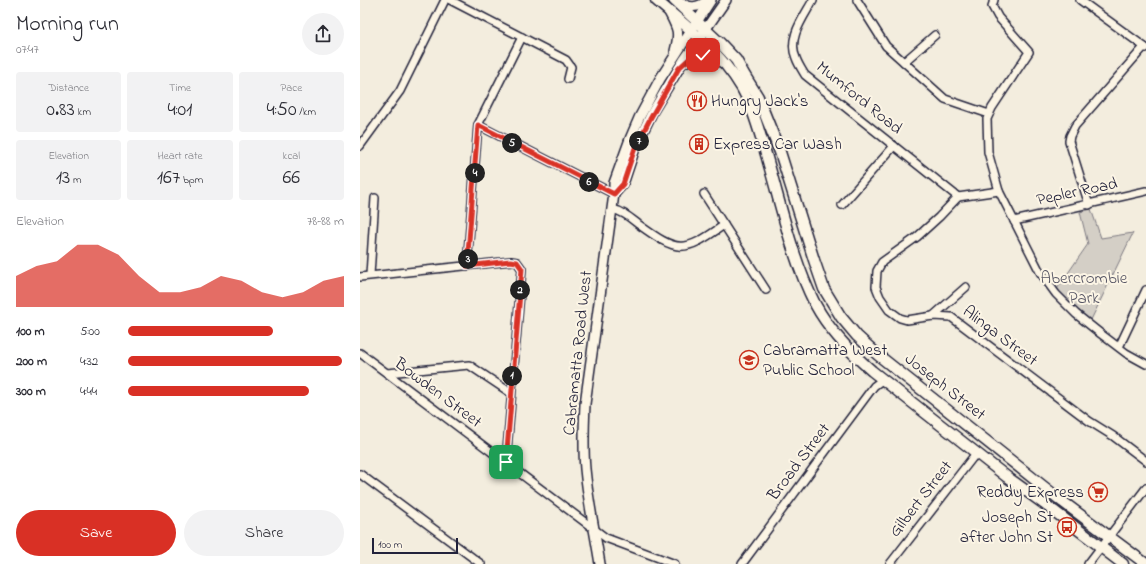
<!DOCTYPE html>
<meta charset="utf-8">
<style>
body{margin:0;font-family:"Indie Flower",sans-serif;background:#f2f2f3;color:#2b2b33;height:100vh;display:flex;flex-direction:column;font-size:15px;white-space:nowrap}
*{box-sizing:border-box;margin:0}
p{font-size:13px;color:#7c7c81}
.icon{flex:none;width:22px;height:22px;fill:none;stroke:currentColor;stroke-width:2;stroke-linecap:round;stroke-linejoin:round}
.map{position:relative;flex:1;overflow:hidden}
.side{display:flex;flex-direction:column;background:#fff;width:360px}
.side>*{flex:none}
.scale{position:absolute;left:12px;bottom:10px;width:86px;box-sizing:border-box;padding-left:4px;border:2px solid #22223b;border-top:0;font-size:11px;line-height:14px;white-space:nowrap;color:#22223b;-webkit-text-stroke:3px #fcf5e5;paint-order:stroke}
.pin{position:absolute;display:grid;place-items:center;width:34px;height:34px;color:#fff;margin:-17px;border-radius:8px;box-shadow:0 2px 6px #0006}
.km{position:absolute;width:20px;height:20px;margin:-10px;border-radius:50%;background:#222;color:#fff;font-size:11px;line-height:20px;text-align:center}
.round{display:grid;place-items:center;flex:none;width:42px;height:42px;border-radius:21px;background:#f2f2f3}
.head{display:flex;align-items:center;justify-content:space-between;height:68px;padding:0 16px}
h1{font-size:22px;font-weight:600;line-height:30px}
.figures{display:grid;grid-template-columns:repeat(3,1fr);gap:6px;height:68px;padding:4px 16px}
.figures div{display:grid;align-content:center;border-radius:4px;background:#f2f2f3;text-align:center}
.figures b{font-size:20px;font-weight:600}
.figures small{font-size:11px;font-weight:400}
.figures p{font-size:11px}
.chart{height:112px;padding:8px 16px}
.chart p{display:flex;justify-content:space-between}
.chart svg{width:100%;height:72px;margin-top:4px;fill:#d93025;opacity:.7}
.cta{display:flex;gap:8px;margin-top:auto;padding:8px 16px}
.cta a{flex:1;height:46px;border-radius:24px;background:#d93025;color:#fff;font-size:16px;font-weight:600;line-height:46px;text-align:center}
.cta a+a{background:#f2f2f3;color:#2b2b33}
ul{padding:0 16px;list-style:none;font-size:13px}
li{display:grid;grid-template-columns:64px 48px 1fr;align-items:center;height:30px}
li i{height:10px;border-radius:5px;background:#d93025}
main{display:flex;flex:1;min-height:0}
.map>svg:first-child{display:block}
</style>
<main>
<section class="side">
<div class="head"><div><h1>Morning run</h1><p>07:47</p></div><a class="round"><svg class="icon" aria-label="share" viewBox="0 0 24 24"><path d="M12 15V3M7 8l5-5 5 5M5 13v7h14v-7"/></svg></a></div>
<div class="figures">
<div><p>Distance</p><b>0.83<small> km</small></b></div>
<div><p>Time</p><b>4:01</b></div>
<div><p>Pace</p><b>4:50<small> /km</small></b></div>
</div>
<div class="figures">
<div><p>Elevation</p><b>13<small> m</small></b></div>
<div><p>Heart rate</p><b>167<small> bpm</small></b></div>
<div><p>kcal</p><b>66</b></div>
</div>
<div class="chart"><p><span>Elevation</span>78–88 m</p>
<svg viewBox="0 0 160 44" preserveAspectRatio="none"><path d="M0 44V25L10 19L20 16L30 6L40 6L50 12L60 25L70 35L80 35L90 32L100 25L110 28L120 35L130 38L140 35L150 28L160 25V44z"/></svg>
</div>
<ul>
<li><b>100 m</b>5:00<i style="width:67%"></i></li>
<li><b>200 m</b>4:32<i style="width:99%"></i></li>
<li><b>300 m</b>4:44<i style="width:84%"></i></li>
</ul>
<div class="cta"><a>Save</a><a>Share</a></div>
</section>
<div class="map">
<svg width="786" height="564" viewBox="0 0 786 564">
<rect width="100%" height="100%" fill="#f3edde"/>
<filter id="ink" filterUnits="userSpaceOnUse"><feTurbulence type="fractalNoise" baseFrequency=".025" numOctaves="2"/><feDisplacementMap in="SourceGraphic" scale="8" xChannelSelector="R" yChannelSelector="G"/><feConvolveMatrix kernelMatrix="1 2 1 2 8 2 1 2 1" color-interpolation-filters="sRGB"/></filter>
<g filter="url(#ink)">
<!-- green -->
<polygon fill="#d4cfc6" stroke="#7b7880" points="731,209 741,238 773,233 730,322 709,302 697,289 728,244 720,212"/>
<g fill="none" stroke-linecap="round" stroke-linejoin="round">
<!-- minor casing -->
<g stroke="#22223b" stroke-width="10">
<g id="minor">
<polyline points="90,0 206,60 211,67 208,79"/>
<path d="M453,0C444,17 427,38 436,58C438,64 442,70 445,75L598,197"/>
<polyline points="497,0 526,46 585,99 629,114"/>
<polyline points="634,0 632,6 638,17 669,52 632,108 627,119 628,152 639,191 680,272 696,294 716,314 741,334 766,353 786,364"/>
<polyline points="720,0 786,48"/>
<polyline points="544,62 575,35"/>
<polyline points="118,125 254,194"/>
<polyline points="0,146 40,91 85,0"/>
<polyline points="639,191 598,197 579,217 557,237 522,262 517,271 516,287 520,297 529,310 540,318 547,320 573,316 591,317 729,421 753,436 786,461"/>
<polyline points="344,194 406,290"/>
<polyline points="482,205 534,146"/>
<polyline points="729,205 709,141 710,136 715,126 784,47"/>
<path d="M252,209C262,211 269,217 278,224C318,253 323,254 364,225"/>
<polyline points="654,221 786,191"/>
<polyline points="107,266 118,125 162,37"/>
<polyline points="10,275 15,198"/>
<polyline points="0,277 151,261 157,262 162,269 146,462"/>
<polyline points="573,316 606,287"/>
<polyline points="759,347 786,290"/>
<polyline points="0,353 246,538 315,564"/>
<polyline points="27,373 109,365 151,393"/>
<polyline points="0,474 121,564"/>
<polyline points="382,564 514,386 522,380"/>
<polyline points="530,564 617,452"/>
<polyline points="728,564 786,488"/>
</g>
</g>
<!-- major casing -->
<g stroke="#22223b" stroke-width="12">
<g id="major">
<path d="M318,2C330,8 337,9 348,0"/>
<path d="M309,12C318,29 320,32 315,51"/>
<path d="M325,62C339,51 348,55 363,63"/>
<polyline points="254,194 263,184 275,148 293,111 324,60 366,0"/>
<path d="M240,564C235,532 228,501 225,469C223,447 224,426 225,404L254,194V183L270,139L279,118L300,79L351,0"/>
</g>
</g>
<!-- highway casing -->
<g stroke="#22223b" stroke-width="13">
<g id="highway">
<path d="M296,0C329,29 369,58 388,100C398,123 404,148 411,172C423,215 435,265 455,304C469,330 490,352 512,371L647,477L694,511L763,564"/>
<polyline points="314,0 360,43 376,60 385,76 398,97 420,152 454,260 464,289 481,317 497,336 518,355 703,502 786,564"/>
</g>
</g>
<!-- minor -->
<use href="#minor" stroke="#fcf5e5" stroke-width="7"/>
<!-- major -->
<use href="#major" stroke="#fcf5e5" stroke-width="9"/>
<!-- highway -->
<use href="#highway" stroke="#fcf5e5" stroke-width="10"/>
</g>
</g>
<g fill="none" stroke-linecap="round" stroke-linejoin="round" filter="url(#ink)">
<!-- route casing -->
<g stroke="#fff" stroke-width="8">
<polyline id="route" points="146,462 162,269 157,262 150,261 107,266 118,125 254,194 263,184 275,148 290,119 319,68 330,58 338,55 343,55"/>
</g>
<!-- route -->
<use href="#route" stroke="#d93025" stroke-width="5"/>
</g>
<!-- icons -->
<defs>
<g id="restaurant-ring" transform="scale(1)"><circle r="9.5" fill="#fcf5e5" stroke="#c8321e" stroke-width="1.5"/><path d="M-5-6h1v4h1v-4h1v4h1v-4h1v5L-1.5 .5V6h-2V.5L-5-1ZM5-6V6H3V1.5H1.5Q1.5-4 5-6Z" fill="#c8321e"/></g>
<g id="building-ring" transform="scale(1)"><circle r="9.5" fill="#fcf5e5" stroke="#c8321e" stroke-width="1.5"/><path d="M-4-6H4V6H1V3H-1V6H-4ZM-2.5-4.3h1.7v1.8h-1.7ZM.8-4.3h1.7v1.8H.8ZM-2.5-1h1.7V.8h-1.7ZM.8-1h1.7V.8H.8Z" fill="#c8321e"/></g>
<g id="school-ring" transform="scale(1)"><circle r="9.5" fill="#fcf5e5" stroke="#c8321e" stroke-width="1.5"/><path d="M0-5L7-2L0 1L-7-2ZM-4 1L0 2.5L4 1V4Q0 6-4 4Z" fill="#c8321e"/></g>
<g id="supermarket-ring" transform="scale(1)"><circle r="9.5" fill="#fcf5e5" stroke="#c8321e" stroke-width="1.5"/><path d="M-6-5.5h2.5l.6 2H6L4.5 2H-2.5L-4.4-4H-6ZM-1.5 3.2a1.3 1.3 0 1 0 .1 0ZM3 3.2a1.3 1.3 0 1 0 .1 0Z" fill="#c8321e"/></g>
<g id="bus-ring" transform="scale(1)"><circle r="9.5" fill="#fcf5e5" stroke="#c8321e" stroke-width="1.5"/><path d="M-5-6H5V4H4V6H2V4H-2V6H-4V4H-5ZM-3.5-4V0h7V-4ZM-3.5 1.2v1.5H-2V1.2ZM2 1.2v1.5H3.5V1.2Z" fill="#c8321e"/></g>
</defs>
<g fill-rule="evenodd">
<use href="#restaurant-ring" x="337" y="101"/>
<use href="#building-ring" x="339" y="144"/>
<use href="#school-ring" x="389" y="360"/>
<use href="#supermarket-ring" x="738" y="492"/>
<use href="#bus-ring" x="707" y="527"/>
</g>
<g text-anchor="middle" dominant-baseline="central" stroke-width="4" stroke-linejoin="round" paint-order="stroke">
<!-- street labels -->
<g font-size="17" fill="#22223b" stroke="#fcf5e5">
<text transform="translate(499 98) rotate(39)">Mumford Road</text>
<text transform="translate(717 192) rotate(-12)">Pepler Road</text>
<text transform="translate(640 336) rotate(37)">Alinga Street</text>
<text transform="translate(218 353) rotate(-84)">Cabramatta Road West</text>
<text transform="translate(585 387) rotate(38)">Joseph Street</text>
<text transform="translate(78 393) rotate(37)">Bowden Street</text>
<text transform="translate(439 462) rotate(-53)">Broad Street</text>
<text transform="translate(561 499) rotate(-52)">Gilbert Street</text>
</g>
<!-- poi labels -->
<g font-size="17" fill="#22223b" stroke="#fcf5e5" text-anchor="start">
<text x="351" y="101">Hungry Jack's</text>
<text x="353" y="144">Express Car Wash</text>
<text x="403" y="350">Cabramatta West<tspan x="403" dy="20">Public School</tspan></text>
<text x="724" y="492" text-anchor="end">Reddy Express</text>
<text x="693" y="517" text-anchor="end">Joseph St<tspan x="693" dy="20">after John St</tspan></text>
</g>
<!-- park labels -->
<g font-size="17" fill="#575665" stroke="#fcf5e5">
<text x="724" y="278">Abercrombie<tspan x="724" dy="20">Park</tspan></text>
</g>
</g>
</svg>
<div class="scale">100 m</div>
<div class="pin" style="left:146px;top:462px;background:#1e9e55"><svg class="icon" aria-label="arrive" viewBox="0 0 24 24"><path d="M6 21V4h12l-3 4 3 4H6"/></svg></div>
<div class="pin" style="left:343px;top:55px;background:#d93025"><svg class="icon" aria-label="check" viewBox="0 0 24 24"><path d="M5 12l5 5 9-10"/></svg></div>
<b class="km" style="left:152px;top:376px">1</b>
<b class="km" style="left:160px;top:290px">2</b>
<b class="km" style="left:108px;top:259px">3</b>
<b class="km" style="left:115px;top:173px">4</b>
<b class="km" style="left:152px;top:143px">5</b>
<b class="km" style="left:229px;top:182px">6</b>
<b class="km" style="left:279px;top:141px">7</b>
</div>
</main>
